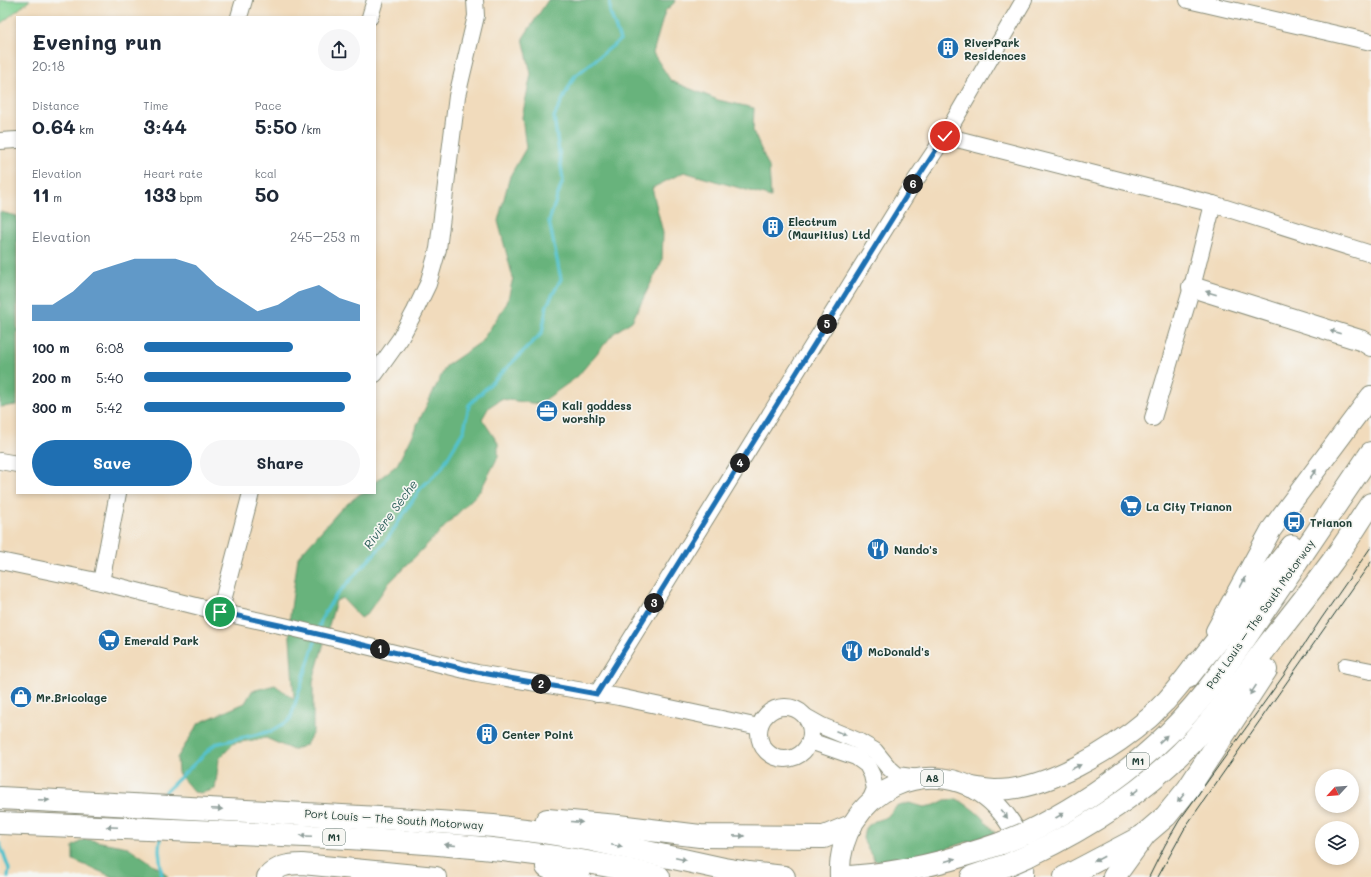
<!DOCTYPE html>
<meta charset="utf-8">
<style>
body{margin:0;font-family:Mali,sans-serif;background:#f6f6f7;color:#1f2937;height:100vh;display:flex;flex-direction:column;font-size:15px;white-space:nowrap}
*{box-sizing:border-box;margin:0}
p{font-size:13px;color:#747a83}
.icon{flex:none;width:22px;height:22px;fill:none;stroke:currentColor;stroke-width:2;stroke-linecap:round;stroke-linejoin:round}
.map{position:relative;flex:1;overflow:hidden}
.sheet{position:absolute;left:16px;top:16px;width:360px;height:478px;display:flex;flex-direction:column;background:#fff;border-radius:0px;box-shadow:0 2px 6px #0003}
.sheet>*{flex:none}
.needle{width:26px;rotate:244deg}
.fabs{position:absolute;left:1315px;top:769px;display:grid;gap:8px}
.fabs a{display:grid;place-items:center;width:44px;height:44px;border-radius:50%;background:#fff;box-shadow:0 2px 6px #0003;font-size:20px}
.pin{position:absolute;display:grid;place-items:center;width:34px;height:34px;color:#fff;margin:-17px;border:2px solid #fff;border-radius:50%;box-shadow:0 1px 4px #0007}
.km{position:absolute;width:20px;height:20px;margin:-10px;border-radius:50%;background:#222;color:#fff;font-size:11px;line-height:20px;text-align:center}
.round{display:grid;place-items:center;flex:none;width:42px;height:42px;border-radius:21px;background:#f6f6f7}
.head{display:flex;align-items:center;justify-content:space-between;height:68px;padding:0 16px}
h1{font-size:22px;font-weight:700;line-height:30px}
.metrics{display:grid;grid-template-columns:repeat(3,1fr);gap:6px;height:68px;padding:4px 16px}
.metrics div{display:grid;align-content:center}
.metrics b{font-size:20px;font-weight:700}
.metrics small{font-size:11px;font-weight:400}
.metrics p{font-size:11px}
.chart{height:112px;padding:8px 16px}
.chart p{display:flex;justify-content:space-between}
.chart svg{width:100%;height:72px;margin-top:4px;fill:#1f6fb2;opacity:.7}
.button{display:flex;gap:8px;margin-top:auto;padding:8px 16px}
.button a{flex:1;height:46px;border-radius:24px;background:#1f6fb2;color:#fff;font-size:16px;font-weight:700;line-height:46px;text-align:center}
.button a+a{background:#f6f6f7;color:#1f2937}
ul{padding:0 16px;list-style:none;font-size:13px}
li{display:grid;grid-template-columns:64px 48px 1fr;align-items:center;height:30px}
li i{height:10px;border-radius:5px;background:#1f6fb2}
.map>svg:first-child{display:block}
</style>
<div class="map">
<svg width="1371" height="877" viewBox="0 0 1371 877">
<rect width="100%" height="100%" fill="#f6f6f2"/>
<filter id="ink" filterUnits="userSpaceOnUse"><feTurbulence type="fractalNoise" baseFrequency=".025" numOctaves="2"/><feDisplacementMap in="SourceGraphic" scale="8" xChannelSelector="R" yChannelSelector="G"/><feConvolveMatrix kernelMatrix="1 2 1 2 8 2 1 2 1" color-interpolation-filters="sRGB"/></filter>
<filter id="wash" filterUnits="userSpaceOnUse"><feTurbulence type="fractalNoise" baseFrequency=".012" numOctaves="4" result="noise"/><feDisplacementMap in="SourceGraphic" scale="16" xChannelSelector="R" yChannelSelector="G"/><feGaussianBlur stdDeviation="0.9" result="paint"/><feColorMatrix in="noise" values="0 0 0 0 0 0 0 0 0 0 0 0 0 0 0 0 0 1.4 0 .05"/><feComposite in="paint" operator="in"/></filter>
<g filter="url(#wash)">
<rect width="100%" height="100%" fill="#f1dbbc"/>
<!-- green -->
<polygon fill="#80d192" stroke="#508763" points="0,0 30,0 0,24"/>
<!-- forest -->
<g fill="#68b37c" stroke="#447858">
<polygon points="548,0 675,0 674,3 665,11 653,53 671,81 718,100 754,108 753,131 769,167 771,197 684,172 652,188 663,233 662,261 632,321 614,333 577,377 539,404 501,399 489,407 482,419 498,443 498,457 480,491 388,584 367,614 361,618 342,598 336,601 313,681 313,732 306,745 293,750 266,738 234,743 219,759 215,789 201,793 194,792 178,773 177,758 199,723 245,703 252,691 275,685 294,699 289,623 298,557 341,509 361,493 375,493 375,482 397,465 446,366 481,342 507,303 513,278 498,221 510,176 526,148 522,117 531,74 523,38"/>
<polygon points="0,212 17,216 17,405 0,407"/>
<path d="M957,799C973,808 984,818 995,833L939,851L904,858L875,861L867,848L863,838L865,828L875,821L887,817L896,807L909,803L924,807L935,805L945,800Z"/>
<polygon points="85,839 128,847 163,871 168,877 113,877 73,860 73,846"/>
</g>
<g fill="none" stroke-linecap="round" stroke-linejoin="round">
<!-- stream -->
<g stroke="#55c2cd" stroke-width="3.5">
<polyline points="318,630 322,618 334,598 386,541 420,489 441,469 464,430 469,405 542,333 547,305 561,279 549,221 563,180 554,117 574,77 620,40 610,12 610,0"/>
<polyline points="165,799 166,791 215,744 272,731 290,720 316,638"/>
<polyline points="160,837 159,850 162,877"/>
<polyline points="0,844 9,869 8,877"/>
</g>
</g>
</g>
<g filter="url(#ink)">
<g fill="none" stroke-linecap="round" stroke-linejoin="round">
<!-- minor casing -->
<g stroke="#888c78" stroke-width="18">
<g id="minor">
<polyline points="1188,0 1371,42"/>
<polyline points="239,17 244,0"/>
<polyline points="370,17 375,0"/>
<polyline points="945,136 1213,204 1371,254"/>
<polyline points="0,141 17,140"/>
<polyline points="375,374 400,339 415,311 428,284 438,249 457,96 476,16 475,0"/>
<polyline points="1153,418 1192,287 1213,204"/>
<polyline points="0,461 17,464"/>
<polyline points="0,561 101,582 220,612 284,626 477,673 619,697 759,727"/>
<polyline points="101,582 118,493"/>
<polyline points="220,612 251,493"/>
<polyline points="1346,666 1371,671"/>
<polyline points="597,694 909,190 945,136 1024,0"/>
<circle cx="785" cy="733" r="26"/>
<polyline points="806,717 822,726 858,741 875,751 888,767 897,775 919,778"/>
<polyline points="810,741 856,757 867,765 872,775 875,789 870,801"/>
</g>
</g>
<!-- major casing -->
<g stroke="#888c78" stroke-width="22">
<g id="major">
<polyline points="1192,287 1363,341 1371,346"/>
<polyline points="1216,631 1271,530 1371,396"/>
<path d="M971,787C979,788 987,790 995,790C1047,790 1110,751 1149,718C1155,713 1160,706 1166,701C1177,688 1187,677 1196,663"/>
<path d="M267,877C277,866 288,864 302,864L436,877"/>
<path d="M840,877C836,792 936,744 997,806C1010,820 1020,837 1023,856C1025,863 1024,870 1024,877"/>
</g>
</g>
<!-- highway casing -->
<g stroke="#888c78" stroke-width="24">
<g id="highway">
<polyline points="1188,677 1292,546"/>
<polyline points="0,798 398,819 493,826 542,832 592,840 724,869 749,873 784,877"/>
<polyline points="547,820 618,826 700,836 824,837 851,826"/>
<path d="M0,823C116,828 233,832 349,838C453,844 558,852 659,877"/>
<path d="M1024,834C1077,808 1125,776 1168,734C1207,696 1238,649 1269,603C1303,553 1337,503 1371,453"/>
<path d="M1030,855C1095,824 1158,783 1205,727C1228,700 1249,670 1271,641C1292,615 1312,589 1332,562C1346,543 1358,523 1371,504"/>
<polyline points="547,867 579,877"/>
<path d="M850,877C903,873 952,861 1002,843"/>
<polyline points="972,877 1007,865"/>
<polyline points="1065,877 1141,837"/>
<polyline points="1114,877 1145,834 1166,816 1188,789 1266,670"/>
</g>
</g>
<!-- minor -->
<use href="#minor" stroke="#fff" stroke-width="16"/>
<!-- major -->
<use href="#major" stroke="#fff" stroke-width="20"/>
<!-- highway -->
<use href="#highway" stroke="#fff" stroke-width="22"/>
<!-- tram -->
<g stroke="#1f3d34" stroke-width="1">
<polyline points="1149,877 1165,845 1179,821 1284,675 1321,619 1371,547"/>
<polyline points="1158,877 1186,826 1371,562"/>
</g>
<!-- highway-bridge casing -->
<g stroke="#888c78" stroke-width="24" stroke-linecap="butt">
<g id="highway-bridge">
<polyline points="1002,843 1024,834"/>
<polyline points="1007,865 1030,855"/>
</g>
</g>
<!-- highway-bridge -->
<use href="#highway-bridge" stroke="#fff" stroke-width="22"/>
</g>
<!-- one-way arrows -->
<defs><path id="oneway-solid" d="M-6-.8H1V-3.2L6.5 0L1 3.2V.8H-6Z"/></defs>
<g fill="#8f9e9a">
<use href="#oneway-solid" transform="translate(1211 293) rotate(-163)"/>
<use href="#oneway-solid" transform="translate(1335 332) rotate(-163)"/>
<use href="#oneway-solid" transform="translate(1313 474) rotate(-53)"/>
<use href="#oneway-solid" transform="translate(1243 582) rotate(-62)"/>
<use href="#oneway-solid" transform="translate(1253 690) rotate(124)"/>
<use href="#oneway-solid" transform="translate(841 733) rotate(22)"/>
<use href="#oneway-solid" transform="translate(1163 739) rotate(-43)"/>
<use href="#oneway-solid" transform="translate(1076 767) rotate(-25)"/>
<use href="#oneway-solid" transform="translate(1135 792) rotate(141)"/>
<use href="#oneway-solid" transform="translate(1181 798) rotate(129)"/>
<use href="#oneway-solid" transform="translate(44 800) rotate(3)"/>
<use href="#oneway-solid" transform="translate(217 809) rotate(3)"/>
<use href="#oneway-solid" transform="translate(1004 814) rotate(50)"/>
<use href="#oneway-solid" transform="translate(1059 816) rotate(-30)"/>
<use href="#oneway-solid" transform="translate(577 822) rotate(5)"/>
<use href="#oneway-solid" transform="translate(112 827) rotate(-177)"/>
<use href="#oneway-solid" transform="translate(306 836) rotate(-177)"/>
<use href="#oneway-solid" transform="translate(739 836) rotate(1)"/>
<use href="#oneway-solid" transform="translate(450 845) rotate(-175)"/>
<use href="#oneway-solid" transform="translate(617 846) rotate(12)"/>
<use href="#oneway-solid" transform="translate(681 859) rotate(12)"/>
<use href="#oneway-solid" transform="translate(1099 859) rotate(152)"/>
<use href="#oneway-solid" transform="translate(950 860) rotate(-16)"/>
</g>
</g>
<g fill="none" stroke-linecap="round" stroke-linejoin="round" filter="url(#ink)">
<!-- route casing -->
<g stroke="#fff" stroke-width="8">
<polyline id="route" points="220,612 284,626 477,672 597,694 910,190 945,136"/>
</g>
<!-- route -->
<use href="#route" stroke="#1f6fb2" stroke-width="5"/>
</g>
<!-- icons -->
<defs>
<g id="building-disc" transform="scale(1.15)"><circle r="9.5" fill="#1f6fb2" stroke="#f6f6f2"/><path d="M-4-6H4V6H1V3H-1V6H-4ZM-2.5-4.3h1.7v1.8h-1.7ZM.8-4.3h1.7v1.8H.8ZM-2.5-1h1.7V.8h-1.7ZM.8-1h1.7V.8H.8Z" fill="#fff"/></g>
<g id="office-disc" transform="scale(1.15)"><circle r="9.5" fill="#1f6fb2" stroke="#f6f6f2"/><path d="M-6-3h4V-5.5h4V-3h4V5H-6ZM-1-4.5V-3h2v-1.5ZM-6 0V1H6V0Z" fill="#fff"/></g>
<g id="supermarket-disc" transform="scale(1.15)"><circle r="9.5" fill="#1f6fb2" stroke="#f6f6f2"/><path d="M-6-5.5h2.5l.6 2H6L4.5 2H-2.5L-4.4-4H-6ZM-1.5 3.2a1.3 1.3 0 1 0 .1 0ZM3 3.2a1.3 1.3 0 1 0 .1 0Z" fill="#fff"/></g>
<g id="bus-disc" transform="scale(1.15)"><circle r="9.5" fill="#1f6fb2" stroke="#f6f6f2"/><path d="M-5-6H5V4H4V6H2V4H-2V6H-4V4H-5ZM-3.5-4V0h7V-4ZM-3.5 1.2v1.5H-2V1.2ZM2 1.2v1.5H3.5V1.2Z" fill="#fff"/></g>
<g id="restaurant-disc" transform="scale(1.15)"><circle r="9.5" fill="#1f6fb2" stroke="#f6f6f2"/><path d="M-5-6h1v4h1v-4h1v4h1v-4h1v5L-1.5 .5V6h-2V.5L-5-1ZM5-6V6H3V1.5H1.5Q1.5-4 5-6Z" fill="#fff"/></g>
<g id="shop-disc" transform="scale(1.15)"><circle r="9.5" fill="#1f6fb2" stroke="#f6f6f2"/><path d="M-5-2.5h2.3a2.7 3.5 0 0 1 5.4 0H5L5.5 6h-11ZM-1.5-2.5h3a1.5 2.3 0 0 0-3 0Z" fill="#fff"/></g>
</defs>
<g fill-rule="evenodd">
<use href="#building-disc" x="948" y="48"/>
<use href="#building-disc" x="773" y="227"/>
<use href="#office-disc" x="547" y="411"/>
<use href="#supermarket-disc" x="1131" y="506"/>
<use href="#bus-disc" x="1294" y="522"/>
<use href="#restaurant-disc" x="878" y="549"/>
<use href="#supermarket-disc" x="109" y="640"/>
<use href="#restaurant-disc" x="852" y="651"/>
<use href="#shop-disc" x="21" y="697"/>
<use href="#building-disc" x="487" y="734"/>
</g>
<g text-anchor="middle" dominant-baseline="central" stroke-width="3.5" stroke-linejoin="round" paint-order="stroke">
<!-- shield labels -->
<g fill="#f6f6f2" stroke="#60746d" stroke-width="1">
<rect x="1127" y="753" width="22" height="16" rx="3"/>
<rect x="921" y="770" width="22" height="16" rx="3"/>
<rect x="323" y="829" width="22" height="16" rx="3"/>
</g>
<g font-size="10" font-weight="bold" fill="#1f3d34">
<text x="1138" y="761">M1</text>
<text x="932" y="778">A8</text>
<text x="334" y="837">M1</text>
</g>
<!-- poi labels -->
<g font-size="11" font-weight="bold" fill="#1f3d34" stroke="#f6f6f2" text-anchor="start">
<text x="964" y="42">RiverPark<tspan x="964" dy="13">Residences</tspan></text>
<text x="788" y="221">Electrum<tspan x="788" dy="13">(Mauritius) Ltd</tspan></text>
<text x="562" y="405">Kali goddess<tspan x="562" dy="13">worship</tspan></text>
<text x="1146" y="506">La City Trianon</text>
<text x="1310" y="522">Trianon</text>
<text x="894" y="549">Nando's</text>
<text x="124" y="640">Emerald Park</text>
<text x="868" y="651">McDonald's</text>
<text x="36" y="697">Mr.Bricolage</text>
<text x="502" y="734">Center Point</text>
</g>
<!-- street labels -->
<g font-size="11" fill="#1f3d34" stroke="#f6f6f2">
<text transform="translate(1260 614) rotate(-55)">Port Louis – The South Motorway</text>
<text transform="translate(394 819) rotate(4)">Port Louis – The South Motorway</text>
</g>
<!-- water labels -->
<g font-size="12" font-style="italic" fill="#2c5e5a" stroke="#f6f6f2">
<text transform="translate(390 514) rotate(-54)">Rivière Sèche</text>
</g>
</g>
</svg>
<div class="fabs">
<a><svg class="needle" viewBox="-14 -14 28 28"><path d="M0-13l5 13h-10z" fill="#e53935"/><path d="M0 13l5-13h-10z" fill="#747a83"/></svg></a>
<a><svg class="icon" aria-label="layers" viewBox="0 0 24 24"><path d="M12 4l9 5-9 5-9-5zM3 14l9 5 9-5"/></svg></a>
</div>
<div class="pin" style="left:220px;top:612px;background:#1e9e55"><svg class="icon" aria-label="arrive" viewBox="0 0 24 24"><path d="M6 21V4h12l-3 4 3 4H6"/></svg></div>
<div class="pin" style="left:945px;top:136px;background:#d93025"><svg class="icon" aria-label="check" viewBox="0 0 24 24"><path d="M5 12l5 5 9-10"/></svg></div>
<b class="km" style="left:380px;top:649px">1</b>
<b class="km" style="left:541px;top:684px">2</b>
<b class="km" style="left:654px;top:603px">3</b>
<b class="km" style="left:740px;top:463px">4</b>
<b class="km" style="left:827px;top:324px">5</b>
<b class="km" style="left:913px;top:184px">6</b>
<section class="sheet">
<div class="head"><div><h1>Evening run</h1><p>20:18</p></div><a class="round"><svg class="icon" aria-label="share" viewBox="0 0 24 24"><path d="M12 15V3M7 8l5-5 5 5M5 13v7h14v-7"/></svg></a></div>
<div class="metrics">
<div><p>Distance</p><b>0.64<small> km</small></b></div>
<div><p>Time</p><b>3:44</b></div>
<div><p>Pace</p><b>5:50<small> /km</small></b></div>
</div>
<div class="metrics">
<div><p>Elevation</p><b>11<small> m</small></b></div>
<div><p>Heart rate</p><b>133<small> bpm</small></b></div>
<div><p>kcal</p><b>50</b></div>
</div>
<div class="chart"><p><span>Elevation</span>245–253 m</p>
<svg viewBox="0 0 160 44" preserveAspectRatio="none"><path d="M0 44V34L10 34L20 26L30 14L40 10L50 6L60 6L70 6L80 10L90 22L100 30L110 38L120 34L130 26L140 22L150 30L160 34V44z"/></svg>
</div>
<ul>
<li><b>100 m</b>6:08<i style="width:69%"></i></li>
<li><b>200 m</b>5:40<i style="width:96%"></i></li>
<li><b>300 m</b>5:42<i style="width:93%"></i></li>
</ul>
<div class="button"><a>Save</a><a>Share</a></div>
</section>
</div>
